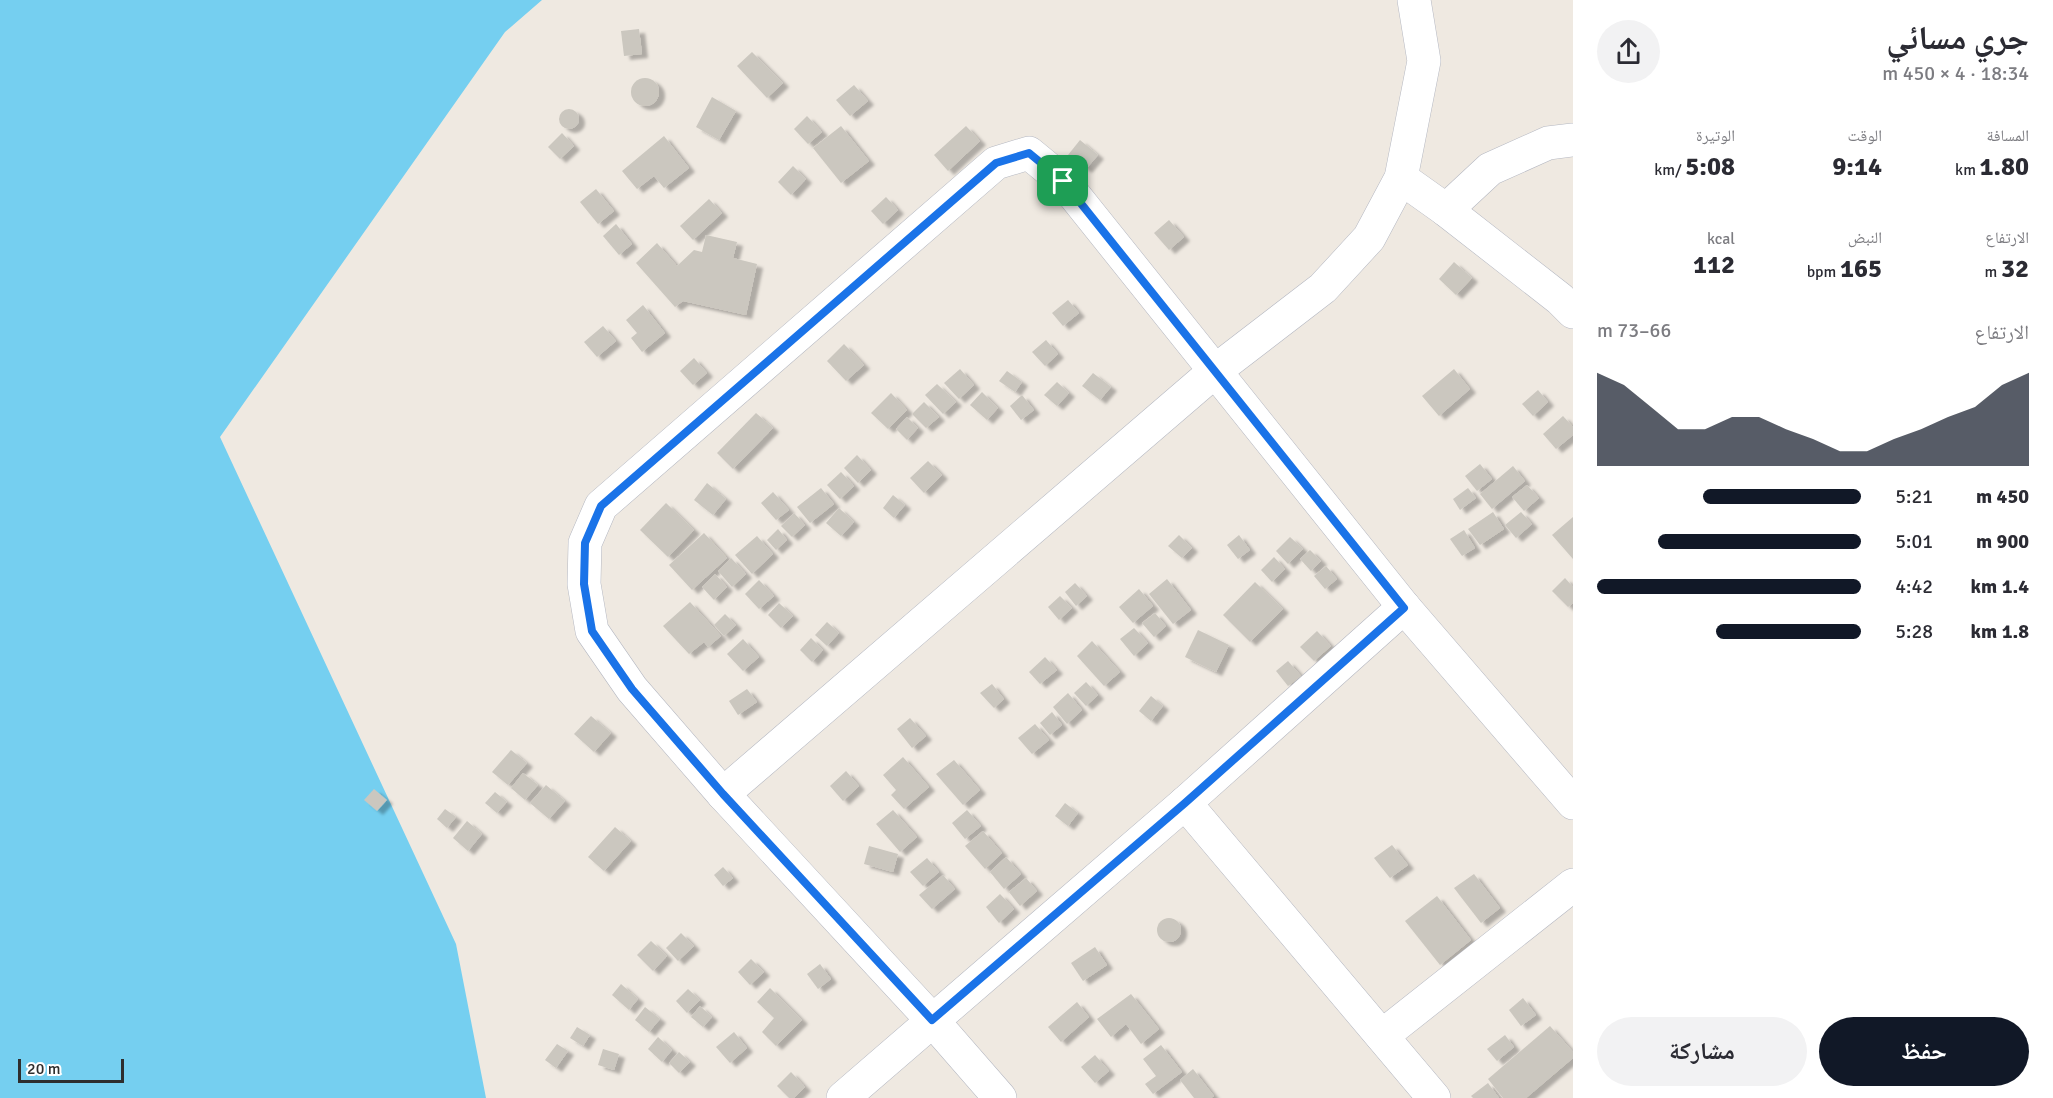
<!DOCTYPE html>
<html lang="ar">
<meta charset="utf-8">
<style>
body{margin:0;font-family:Signika,"Noto Naskh Arabic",sans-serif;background:#f2f2f3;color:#2b2b33;direction:rtl;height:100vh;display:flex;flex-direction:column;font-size:22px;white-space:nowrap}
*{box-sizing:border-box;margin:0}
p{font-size:20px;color:#7c7c81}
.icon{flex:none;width:33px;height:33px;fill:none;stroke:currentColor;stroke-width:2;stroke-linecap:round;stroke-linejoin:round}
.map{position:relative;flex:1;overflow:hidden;direction:ltr}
.details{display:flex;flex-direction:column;background:#fff;width:480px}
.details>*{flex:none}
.scale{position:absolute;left:18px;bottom:15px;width:106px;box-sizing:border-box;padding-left:6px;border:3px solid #2e2e2e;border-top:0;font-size:16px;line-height:21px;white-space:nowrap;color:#2e2e2e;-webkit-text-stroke:4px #fff;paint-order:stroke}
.pin{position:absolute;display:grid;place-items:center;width:51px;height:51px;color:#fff;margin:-26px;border-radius:12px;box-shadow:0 3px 9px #0006}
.round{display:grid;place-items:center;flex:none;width:63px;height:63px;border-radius:32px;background:#f2f2f3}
.overview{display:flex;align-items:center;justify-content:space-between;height:102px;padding:0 24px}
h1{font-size:33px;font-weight:700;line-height:45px}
.stats{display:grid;grid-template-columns:repeat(3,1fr);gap:9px;height:102px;padding:6px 24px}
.stats div{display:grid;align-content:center}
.stats b{font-size:26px;font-weight:700}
.stats small{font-size:16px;font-weight:400}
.stats p{font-size:16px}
.chart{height:168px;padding:12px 24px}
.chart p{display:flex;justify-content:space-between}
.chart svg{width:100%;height:108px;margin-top:6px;fill:#111827;opacity:.7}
.button{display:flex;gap:12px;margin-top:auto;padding:12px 24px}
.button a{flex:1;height:69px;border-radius:36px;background:#111827;color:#fff;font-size:24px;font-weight:700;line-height:69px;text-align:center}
.button a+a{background:#f2f2f3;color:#2b2b33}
ul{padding:0 24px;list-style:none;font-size:20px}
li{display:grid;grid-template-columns:96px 72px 1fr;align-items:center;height:45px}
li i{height:15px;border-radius:8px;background:#111827}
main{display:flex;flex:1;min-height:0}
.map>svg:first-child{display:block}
</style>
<main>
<section class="details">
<div class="overview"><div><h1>جري مسائي</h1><p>18:34 · 4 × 450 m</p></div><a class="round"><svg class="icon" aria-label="share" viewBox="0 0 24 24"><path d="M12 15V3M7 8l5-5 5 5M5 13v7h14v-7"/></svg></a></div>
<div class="stats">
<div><p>المسافة</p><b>1.80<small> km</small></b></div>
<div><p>الوقت</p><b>9:14</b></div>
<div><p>الوتيرة</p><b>5:08<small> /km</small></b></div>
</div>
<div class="stats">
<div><p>الارتفاع</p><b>32<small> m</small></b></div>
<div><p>النبض</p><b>165<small> bpm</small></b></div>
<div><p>kcal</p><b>112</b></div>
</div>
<div class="chart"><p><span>الارتفاع</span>66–73 m</p>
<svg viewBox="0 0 160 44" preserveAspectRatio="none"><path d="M0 44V6L10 11L20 20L30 29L40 29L50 24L60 24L70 29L80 33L90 38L100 38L110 33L120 29L130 24L140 20L150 11L160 6V44z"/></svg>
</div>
<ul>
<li><b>450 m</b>5:21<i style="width:60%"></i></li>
<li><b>900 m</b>5:01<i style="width:77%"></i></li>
<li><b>1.4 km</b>4:42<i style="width:100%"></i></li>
<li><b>1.8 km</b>5:28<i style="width:55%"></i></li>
</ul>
<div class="button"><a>حفظ</a><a>مشاركة</a></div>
</section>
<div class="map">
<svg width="1573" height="1098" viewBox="0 0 1573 1098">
<defs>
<filter id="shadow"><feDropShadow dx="6" dy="4" stdDeviation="1.5" flood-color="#0004"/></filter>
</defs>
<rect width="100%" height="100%" fill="#efe9e1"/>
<!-- water -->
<polygon fill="#75cff0" points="0,0 542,0 505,32 220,437 456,944 486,1098 0,1098"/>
<!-- building -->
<g fill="#cbc7bf" filter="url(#shadow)">
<polygon points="639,29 642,54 624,56 621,31"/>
<polygon points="752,52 783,83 767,98 737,66"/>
<circle cx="645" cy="92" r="14"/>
<polygon points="854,85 868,101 850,116 836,100"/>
<polygon points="712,97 736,111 719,140 696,127"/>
<circle cx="569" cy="119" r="10"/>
<polygon points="807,116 822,132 808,144 794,129"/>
<polygon points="841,126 869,161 841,183 813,148"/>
<polygon points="966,126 980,141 948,171 934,155"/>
<polygon points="562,133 574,146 560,159 548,147"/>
<polygon points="664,136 689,168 664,188 654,176 637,189 622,171"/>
<polygon points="1080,140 1098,155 1086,169 1068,155"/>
<polygon points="793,166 806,179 791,195 778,182"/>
<polygon points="596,189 614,211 598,224 580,202"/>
<polygon points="886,197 898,210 883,224 871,211"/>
<polygon points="709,199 722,213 693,240 680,226"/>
<polygon points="1169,220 1184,237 1169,250 1154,233"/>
<polygon points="616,224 632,244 619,255 603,236"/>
<polygon points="706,235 737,242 733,258 757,264 746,315 683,301 675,307 636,263 657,243 677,266 694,250 702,252"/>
<polygon points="1454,262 1472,278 1456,295 1439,279"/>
<polygon points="1068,300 1079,313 1063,326 1052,313"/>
<polygon points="643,305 665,333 642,352 631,338 637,333 626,320"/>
<polygon points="603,326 616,341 597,357 584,342"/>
<polygon points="1046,340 1058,354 1045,366 1032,352"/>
<polygon points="844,344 864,365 846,381 827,361"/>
<polygon points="694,358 707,373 693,385 680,371"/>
<polygon points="960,369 974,385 959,399 944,383"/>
<polygon points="1454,369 1470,389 1439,416 1422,396"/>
<polygon points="1007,371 1022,382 1015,392 999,381"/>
<polygon points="1093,373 1111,387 1100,400 1082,386"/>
<polygon points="1057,382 1069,393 1057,406 1044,395"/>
<polygon points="937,384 956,402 943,414 925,395"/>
<polygon points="1538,390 1548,402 1533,416 1522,404"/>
<polygon points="982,392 998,408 987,420 970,405"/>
<polygon points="891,393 907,410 888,429 871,413"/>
<polygon points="1022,395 1034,410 1021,420 1010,406"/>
<polygon points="924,402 939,417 926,428 912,414"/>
<polygon points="756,413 773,428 733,469 717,453"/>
<polygon points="1563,416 1573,427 1573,435 1556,449 1543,434"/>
<polygon points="907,417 918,428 907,440 896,429"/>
<polygon points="857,455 871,470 858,483 844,468"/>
<polygon points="928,461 942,475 924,493 910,478"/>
<polygon points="1480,464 1492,479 1477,491 1465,476"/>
<polygon points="1513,466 1525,481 1492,509 1480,494"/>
<polygon points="841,472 854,486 840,499 827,485"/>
<polygon points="707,483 726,499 713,515 694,500"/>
<polygon points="1527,485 1539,498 1524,511 1512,497"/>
<polygon points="821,488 834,504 810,523 797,507"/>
<polygon points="1468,488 1476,498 1460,510 1453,499"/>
<polygon points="773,492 789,510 776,520 761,503"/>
<polygon points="893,495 905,505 894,518 883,508"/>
<polygon points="666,503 694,530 668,557 640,530"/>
<polygon points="839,508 854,522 841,536 826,523"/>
<polygon points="1493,512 1504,529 1480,545 1468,529"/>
<polygon points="1521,512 1532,524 1516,538 1505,525"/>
<polygon points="794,513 805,525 792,537 781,526"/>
<polygon points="1573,517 1573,559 1552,535"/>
<polygon points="778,529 787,540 776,550 767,540"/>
<polygon points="1464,530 1475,548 1462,556 1450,539"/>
<polygon points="704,533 727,558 692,590 669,565"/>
<polygon points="1179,535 1192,548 1182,558 1168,546"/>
<polygon points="1239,535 1250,550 1238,559 1227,545"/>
<polygon points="757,536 773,554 752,574 735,555"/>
<polygon points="1290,537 1303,549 1288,564 1276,551"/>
<polygon points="1310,550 1321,561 1311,571 1300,559"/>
<polygon points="1274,557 1285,569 1272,582 1261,570"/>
<polygon points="731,558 746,574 732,587 718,571"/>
<polygon points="1326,566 1337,579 1325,589 1314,576"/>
<polygon points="715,574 727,587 714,600 702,587"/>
<polygon points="1565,578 1573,587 1573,603 1568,607 1552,591"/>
<polygon points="1167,579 1191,610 1173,624 1149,594"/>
<polygon points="759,580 774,596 759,609 745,594"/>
<polygon points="1255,582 1283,609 1250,642 1223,615"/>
<polygon points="1075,583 1087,596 1076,606 1065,592"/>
<polygon points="1139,589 1153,606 1133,623 1119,607"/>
<polygon points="1060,596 1072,608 1059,620 1048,607"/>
<polygon points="690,602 721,636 708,647 704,642 689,654 663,626"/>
<polygon points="779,603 793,616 781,628 768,615"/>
<polygon points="1155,613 1166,626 1154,637 1142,623"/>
<polygon points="725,614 736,625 724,636 714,625"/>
<polygon points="827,622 839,633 827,646 815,635"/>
<polygon points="1134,628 1148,643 1134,656 1120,639"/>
<polygon points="1198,630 1229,645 1216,672 1185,657"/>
<polygon points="1317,631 1331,646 1314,661 1300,647"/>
<polygon points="811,638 823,650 812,662 800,650"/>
<polygon points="743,639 759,657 743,671 727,654"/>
<polygon points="1092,641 1120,672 1104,686 1077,656"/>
<polygon points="1045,657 1057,670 1040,684 1029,672"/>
<polygon points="1288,661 1301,676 1288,686 1276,671"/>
<polygon points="1086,682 1098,695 1086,706 1074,693"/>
<polygon points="992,684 1004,699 994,708 980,693"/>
<polygon points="747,689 757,702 738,715 729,701"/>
<polygon points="1068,693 1082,710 1067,724 1053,707"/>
<polygon points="1151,696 1163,706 1151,721 1139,711"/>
<polygon points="1052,712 1062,725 1050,735 1040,723"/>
<polygon points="591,716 611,733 594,752 574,734"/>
<polygon points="910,718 926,736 912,748 897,729"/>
<polygon points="1035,724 1049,740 1032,754 1018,738"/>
<polygon points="511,750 527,763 508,785 492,772"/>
<polygon points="903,757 929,787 904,809 891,795 896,790 883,775"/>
<polygon points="954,760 980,790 963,805 936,774"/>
<polygon points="846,771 859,786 843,801 830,786"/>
<polygon points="523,773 538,785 525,800 511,788"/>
<polygon points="546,785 565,801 549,819 530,803"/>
<polygon points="374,789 387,800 377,811 364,800"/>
<polygon points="495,792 507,802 497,813 485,803"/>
<polygon points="1065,803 1078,813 1068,826 1055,816"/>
<polygon points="445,809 456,817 447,828 437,819"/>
<polygon points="893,810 917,837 900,852 876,824"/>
<polygon points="967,810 981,826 965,839 952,823"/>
<polygon points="467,821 482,834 468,851 453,838"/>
<polygon points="615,827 631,841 604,871 588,857"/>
<polygon points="983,831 1002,853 985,869 965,846"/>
<polygon points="1392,845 1408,865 1390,878 1374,858"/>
<polygon points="869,846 898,854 893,872 864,864"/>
<polygon points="1006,857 1021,874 1004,889 990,872"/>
<polygon points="927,858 939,872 923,886 910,872"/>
<polygon points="723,867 733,878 723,886 714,875"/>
<polygon points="1474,874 1500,908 1481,923 1454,888"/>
<polygon points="943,875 955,889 932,909 919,895"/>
<polygon points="1026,878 1037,891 1020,906 1009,892"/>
<polygon points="1000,894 1014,909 999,923 986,907"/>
<polygon points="1437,896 1471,940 1440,965 1405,921"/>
<circle cx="1169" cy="930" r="12"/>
<polygon points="681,933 694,946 678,961 666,948"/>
<polygon points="651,941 667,956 653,971 637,955"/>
<polygon points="1095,947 1107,965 1083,981 1071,963"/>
<polygon points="751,959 764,972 750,985 738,972"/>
<polygon points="820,964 831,979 818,989 807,974"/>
<polygon points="621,984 638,999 629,1010 612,995"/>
<polygon points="770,988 802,1020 776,1046 762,1032 774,1018 757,1002"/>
<polygon points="688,989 700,1000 687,1013 676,1001"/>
<polygon points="1131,994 1159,1029 1141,1044 1126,1024 1111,1037 1097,1019"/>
<polygon points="1523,998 1536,1015 1521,1026 1509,1010"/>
<polygon points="1077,1002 1089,1017 1061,1042 1048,1027"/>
<polygon points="700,1006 712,1017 703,1027 691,1017"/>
<polygon points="645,1007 660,1019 649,1032 635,1020"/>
<polygon points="1550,1026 1573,1052 1573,1058 1526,1098 1503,1098 1488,1079"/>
<polygon points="577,1027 590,1035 583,1046 570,1038"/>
<polygon points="734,1032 747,1048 730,1063 716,1047"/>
<polygon points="1505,1035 1514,1047 1497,1061 1487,1049"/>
<polygon points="658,1037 672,1050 662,1062 648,1049"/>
<polygon points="557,1044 568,1051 556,1068 545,1060"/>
<polygon points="1161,1045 1182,1072 1153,1094 1145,1084 1156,1076 1143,1059"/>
<polygon points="603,1049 619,1054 614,1070 598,1065"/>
<polygon points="679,1052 690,1062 679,1073 669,1063"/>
<polygon points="1095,1055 1109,1071 1095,1083 1081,1067"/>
<polygon points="1193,1069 1214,1096 1211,1098 1194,1098 1180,1080"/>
<polygon points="791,1072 805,1087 794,1098 789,1098 777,1086"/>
<polygon points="1488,1083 1499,1098 1473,1098 1471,1096"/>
</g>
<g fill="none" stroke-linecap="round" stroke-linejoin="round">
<!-- minor casing -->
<g stroke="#b4b7c1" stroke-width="34">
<g id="minor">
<polyline points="1401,178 1446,210 1560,299 1573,312"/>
<polyline points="1446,210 1490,169 1548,143 1573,140"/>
<polyline points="723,794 1215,371 1323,288 1369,238 1401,178 1424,61 1414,0"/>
<polyline points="1185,803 1434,1098"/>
<polyline points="1382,1036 1573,885"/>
<polyline points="843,1098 1185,803 1404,607"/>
<polyline points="1000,1098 932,1020 723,794 632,689 592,631 584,584 585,543 601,506 996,163 1029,153 1063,181 1404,607 1573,803"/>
</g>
</g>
<!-- minor -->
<use href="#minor" stroke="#fff" stroke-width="33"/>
</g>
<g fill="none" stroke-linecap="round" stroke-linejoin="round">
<!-- route casing -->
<g stroke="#fff" stroke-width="12">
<polygon id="route" points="1029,153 1063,181 1404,608 1185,803 932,1020 723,794 632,689 592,631 584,584 585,543 601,506 996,163"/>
</g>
<!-- route -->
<use href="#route" stroke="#1a73e8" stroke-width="8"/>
</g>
</svg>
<div class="scale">20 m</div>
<div class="pin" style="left:1063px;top:181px;background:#1e9e55"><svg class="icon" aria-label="arrive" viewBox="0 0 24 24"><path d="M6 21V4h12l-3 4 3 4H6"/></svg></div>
</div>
</main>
